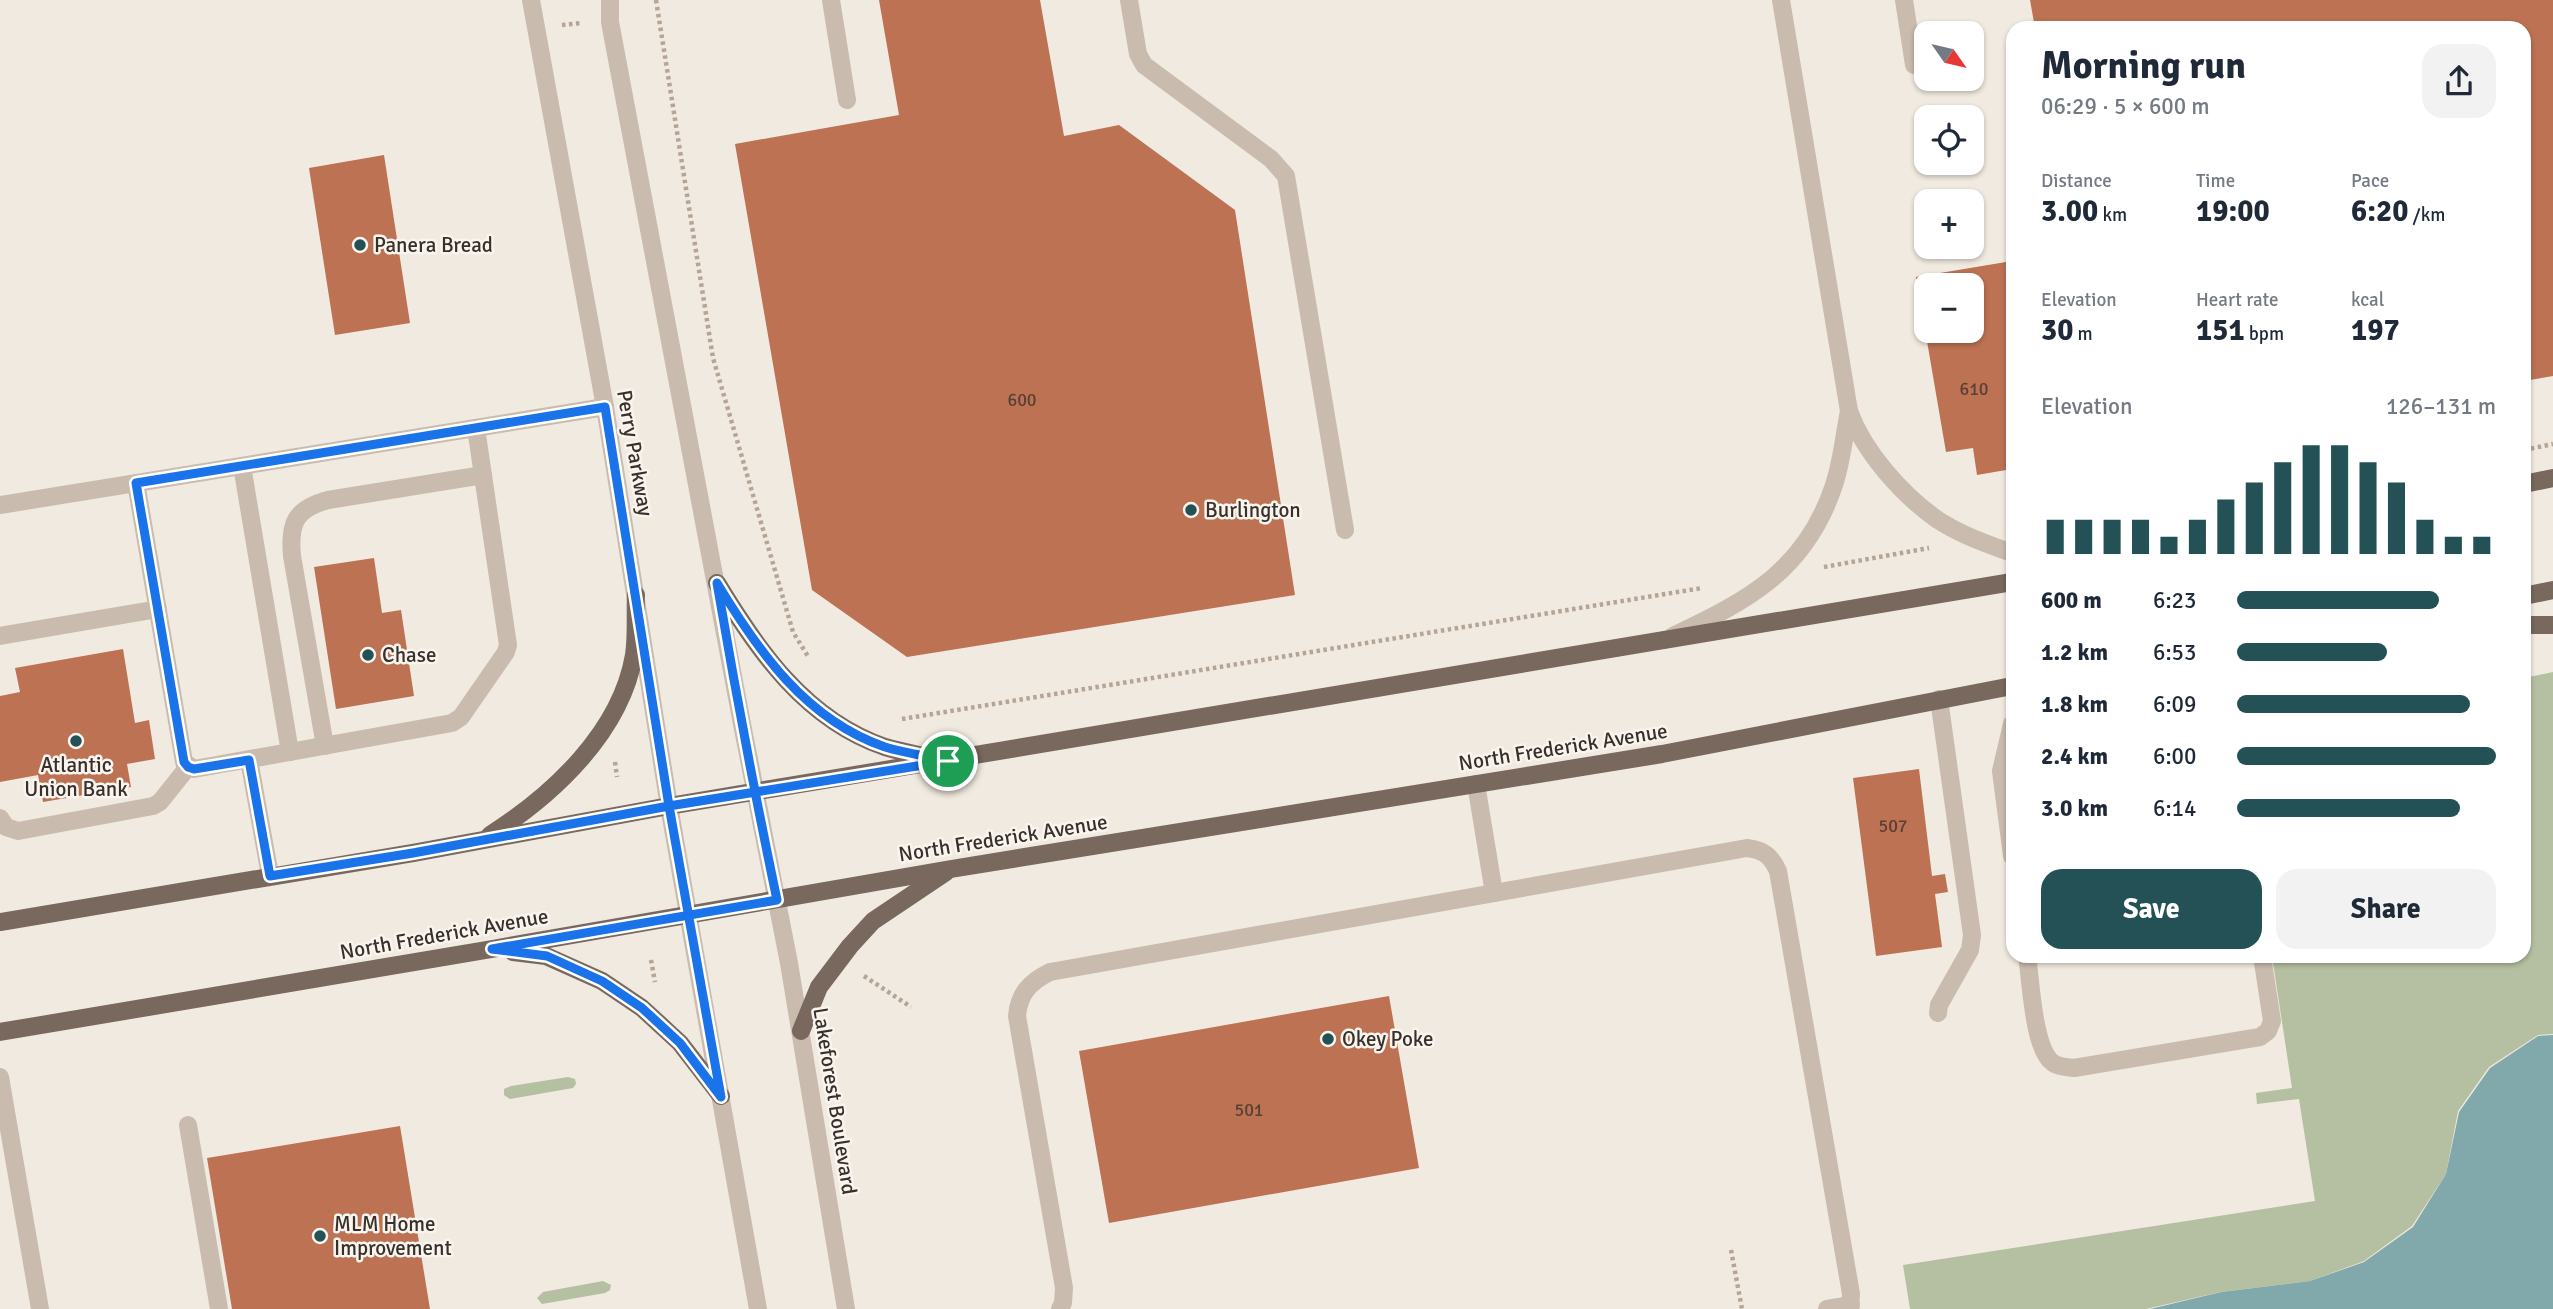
<!DOCTYPE html>
<meta charset="utf-8">
<style>
body{margin:0;font-family:Signika,sans-serif;background:#f2f2f3;color:#1f2937;height:100vh;display:flex;flex-direction:column;font-size:26px;white-space:nowrap}
*{box-sizing:border-box;margin:0}
p{font-size:23px;color:#747a83}
.icon{flex:none;width:38px;height:38px;fill:none;stroke:currentColor;stroke-width:2;stroke-linecap:round;stroke-linejoin:round}
.map{position:relative;flex:1;overflow:hidden}
.sheet{position:absolute;left:2006px;top:21px;width:525px;height:942px;display:flex;flex-direction:column;background:#fff;border-radius:21px;box-shadow:0 2px 5px #0004}
.sheet>*{flex:none}
.needle{width:46px;rotate:124deg}
.fabs{position:absolute;left:1914px;top:21px;display:grid;gap:14px}
.fabs a{display:grid;place-items:center;width:70px;height:70px;border-radius:14px;background:#fff;box-shadow:0 2px 5px #0004;font-size:35px}
.pin{position:absolute;display:grid;place-items:center;width:60px;height:60px;color:#fff;margin:-30px;border:4px solid #fff;border-radius:50%;box-shadow:0 2px 7px #0007}
.round{display:grid;place-items:center;flex:none;width:74px;height:74px;border-radius:21px;background:#f2f2f3}
.head{display:flex;align-items:center;justify-content:space-between;height:119px;padding:0 35px}
h1{font-size:38px;font-weight:800;line-height:52px}
.stats{display:grid;grid-template-columns:repeat(3,1fr);gap:10px;height:119px;padding:7px 35px}
.stats div{display:grid;align-content:center}
.stats b{font-size:30px;font-weight:800}
.stats small{font-size:19px;font-weight:400}
.stats p{font-size:19px}
.chart{height:196px;padding:14px 35px}
.chart p{display:flex;justify-content:space-between}
.chart svg{width:100%;height:126px;margin-top:7px;stroke:#235156;stroke-width:6}
.button{display:flex;gap:14px;margin-top:auto;padding:14px 35px}
.button a{flex:1;height:80px;border-radius:21px;background:#235156;color:#fff;font-size:28px;font-weight:800;line-height:80px;text-align:center}
.button a+a{background:#f2f2f3;color:#1f2937}
ul{padding:0 35px;list-style:none;font-size:23px}
li{display:grid;grid-template-columns:112px 84px 1fr;align-items:center;height:52px}
li i{height:18px;border-radius:9px;background:#235156}
.map>svg:first-child{display:block}
</style>
<div class="map">
<svg width="2553" height="1309" viewBox="0 0 2553 1309">
<rect width="100%" height="100%" fill="#f1eae0"/>
<!-- green -->
<g fill="#b4c0a1">
<polygon points="2553,672 2553,1034 2538,1035 2489,1067 2458,1111 2446,1174 2412,1226 2364,1261 2310,1281 2220,1292 2146,1309 1910,1309 1903,1265 2315,1201 2299,1099 2257,1104 2256,1093 2292,1088 2272,956 2524,956 2524,678"/>
<polygon points="568,1077 575,1079 576,1084 573,1088 510,1099 504,1095 504,1089 511,1086"/>
<polygon points="603,1281 611,1285 610,1290 605,1293 542,1304 537,1298 543,1292"/>
</g>
<!-- water -->
<polygon fill="#81a9ac" points="2553,1035 2553,1309 2150,1309 2221,1292 2310,1281 2364,1262 2413,1227 2446,1174 2459,1112 2490,1068 2538,1036"/>
<!-- building -->
<g fill="#bc7253" fill-rule="evenodd">
<polygon points="879,0 1040,0 1064,136 1119,125 1235,210 1295,595 907,657 812,590 735,144 899,115"/>
<polygon points="2030,0 2553,0 2553,376 2524,381 2524,28 2035,28"/>
<polygon points="384,155 410,323 335,335 309,168"/>
<path d="M2012,261V469L1977,475L1973,448L1946,452L1916,277ZM1927,285H1972V331H1927Z"/>
<polygon points="374,558 382,613 401,610 414,696 336,709 314,567"/>
<polygon points="123,649 135,723 149,720 155,759 127,764 131,787 43,802 38,775 0,782 0,696 20,692 15,668"/>
<polygon points="1919,769 1932,876 1945,874 1948,892 1935,894 1942,947 1876,956 1853,778"/>
<polygon points="1389,996 1419,1168 1109,1223 1079,1051"/>
<polygon points="400,1126 430,1309 232,1309 207,1158"/>
</g>
<g fill="none" stroke-linecap="round" stroke-linejoin="round">
<!-- path -->
<g stroke="#b5a597" stroke-width="4.5" stroke-dasharray="3.5 3.5" stroke-linecap="butt">
<polyline points="656,0 713,358 793,632 809,658"/>
<polyline points="562,25 581,23"/>
<polyline points="2524,450 2553,444"/>
<polyline points="1824,567 1929,548"/>
<polyline points="902,719 1702,588"/>
<polyline points="615,762 617,777"/>
<polyline points="651,960 655,982"/>
<polyline points="864,976 911,1007"/>
<polyline points="1731,1250 1742,1309"/>
</g>
<!-- service -->
<g stroke="#c9bbad" stroke-width="18">
<polyline points="831,0 847,100"/>
<polyline points="1129,0 1138,54 1144,65 1271,159 1286,176 1345,530"/>
<path d="M1781,0L1849,411C1864,452 1902,495 1938,520C1961,535 1987,544 2012,553"/>
<polyline points="1904,0 1914,65"/>
<polyline points="242,466 290,752"/>
<polyline points="136,483 184,762 194,769 452,723 461,717 506,652 508,645 476,428"/>
<polyline points="0,505 605,407"/>
<polyline points="0,636 158,609"/>
<path d="M1673,636C1749,600 1806,570 1834,485C1842,461 1844,436 1849,411"/>
<polyline points="2012,724 2001,771 2012,856"/>
<path d="M325,746L292,556C289,523 295,509 328,500L483,475"/>
<polyline points="249,760 270,875"/>
<polyline points="1476,784 1494,893"/>
<polyline points="0,818 6,827 18,831 153,806 160,802 188,767"/>
<path d="M2027,956C2031,980 2033,1049 2053,1063C2059,1067 2067,1067 2074,1068L2260,1037L2268,1031L2272,1021L2262,956"/>
<polyline points="1938,1013 1939,1005 1970,950 1972,935 1939,699"/>
<polyline points="0,1077 40,1309"/>
<polyline points="188,1125 219,1309"/>
<path d="M1060,1309L1063,1303L1064,1288L1017,1016C1019,993 1030,982 1050,972L1747,848C1764,850 1771,856 1778,871L1851,1294L1850,1309"/>
<polyline points="1827,1309 1851,1305"/>
</g>
<!-- tertiary -->
<g stroke="#c9bbad" stroke-width="18">
<polyline points="531,0 605,407 669,806 758,1309"/>
<polyline points="610,0 610,22 742,724 789,963 846,1309"/>
</g>
<!-- primary -->
<g stroke="#78685d" stroke-width="18">
<polyline points="2524,484 2553,478"/>
<path d="M717,583C758,651 806,720 885,747C902,752 920,755 937,759"/>
<polyline points="2524,596 2553,590"/>
<polyline points="2524,625 2553,625"/>
<path d="M490,835C553,795 621,732 634,655C637,635 635,614 636,595"/>
<polyline points="0,922 413,853 669,806 2012,582"/>
<polyline points="513,952 546,956 602,981 642,1008 680,1043 721,1096"/>
<polyline points="801,1031 819,987 850,946 873,921 946,872"/>
<polyline points="0,1032 492,949 951,869 1662,754 2012,686"/>
</g>
</g>
<g fill="none" stroke-linecap="round" stroke-linejoin="round">
<!-- route casing -->
<g stroke="#fff" stroke-width="14">
<path id="route" d="M948,761L669,806L413,853L270,876L249,760L194,769L188,767L184,762L136,483L605,407L669,806L721,1097L680,1043L642,1008L602,981L547,956L492,949L777,900C755,795 735,689 717,583C758,651 806,720 885,747C905,753 927,756 948,761"/>
</g>
<!-- route -->
<use href="#route" stroke="#1a73e8" stroke-width="9"/>
</g>
<!-- markers -->
<g fill="#235156" stroke="#f9f4ed" stroke-width="2.5">
<circle cx="360" cy="245" r="7"/>
<circle cx="1191" cy="510" r="7"/>
<circle cx="368" cy="655" r="7"/>
<circle cx="76" cy="741" r="7"/>
<circle cx="1328" cy="1039" r="7"/>
<circle cx="320" cy="1236" r="7"/>
</g>
<g text-anchor="middle" dominant-baseline="central" stroke-width="5" stroke-linejoin="round" paint-order="stroke">
<!-- number labels -->
<g font-size="18" fill="#594035">
<text x="1974" y="389">610</text>
<text x="1022" y="400">600</text>
<text x="1893" y="826">507</text>
<text x="1249" y="1110">501</text>
</g>
<!-- poi labels -->
<g font-size="21" fill="#38302b" stroke="#f9f4ed" text-anchor="start">
<text x="374" y="245">Panera Bread</text>
<text x="1205" y="510">Burlington</text>
<text x="382" y="655">Chase</text>
<text x="76" y="765" text-anchor="middle">Atlantic<tspan x="76" dy="24">Union Bank</tspan></text>
<text x="1342" y="1039">Okey Poke</text>
<text x="334" y="1224">MLM Home<tspan x="334" dy="24">Improvement</tspan></text>
</g>
<!-- street labels -->
<g font-size="21" fill="#38302b" stroke="#f9f4ed">
<text transform="translate(635 453) rotate(80)">Perry Parkway</text>
<text transform="translate(1563 747) rotate(-9)">North Frederick Avenue</text>
<text transform="translate(1003 838) rotate(-9)">North Frederick Avenue</text>
<text transform="translate(444 934) rotate(-10)">North Frederick Avenue</text>
<text transform="translate(835 1101) rotate(81)">Lakeforest Boulevard</text>
</g>
</g>
</svg>
<div class="fabs">
<a><svg class="needle" viewBox="-14 -14 28 28"><path d="M0-13l5 13h-10z" fill="#e53935"/><path d="M0 13l5-13h-10z" fill="#747a83"/></svg></a>
<a><svg class="icon" aria-label="locate" viewBox="0 0 24 24"><circle cx="12" cy="12" r="6"/><path d="M12 2v4M12 18v4M2 12h4M18 12h4"/></svg></a>
<a>+</a>
<a>−</a>
</div>
<div class="pin" style="left:948px;top:761px;background:#1e9e55"><svg class="icon" aria-label="arrive" viewBox="0 0 24 24"><path d="M6 21V4h12l-3 4 3 4H6"/></svg></div>
<section class="sheet">
<div class="head"><div><h1>Morning run</h1><p>06:29 · 5 × 600 m</p></div><a class="round"><svg class="icon" aria-label="share" viewBox="0 0 24 24"><path d="M12 15V3M7 8l5-5 5 5M5 13v7h14v-7"/></svg></a></div>
<div class="stats">
<div><p>Distance</p><b>3.00<small> km</small></b></div>
<div><p>Time</p><b>19:00</b></div>
<div><p>Pace</p><b>6:20<small> /km</small></b></div>
</div>
<div class="stats">
<div><p>Elevation</p><b>30<small> m</small></b></div>
<div><p>Heart rate</p><b>151<small> bpm</small></b></div>
<div><p>kcal</p><b>197</b></div>
</div>
<div class="chart"><p><span>Elevation</span>126–131 m</p>
<svg viewBox="0 0 160 44" preserveAspectRatio="none"><path d="M5 44V32M15 44V32M25 44V32M35 44V32M45 44V38M55 44V32M65 44V25M75 44V19M85 44V12M95 44V6M105 44V6M115 44V12M125 44V19M135 44V32M145 44V38M155 44V38"/></svg>
</div>
<ul>
<li><b>600 m</b>6:23<i style="width:78%"></i></li>
<li><b>1.2 km</b>6:53<i style="width:58%"></i></li>
<li><b>1.8 km</b>6:09<i style="width:90%"></i></li>
<li><b>2.4 km</b>6:00<i style="width:100%"></i></li>
<li><b>3.0 km</b>6:14<i style="width:86%"></i></li>
</ul>
<div class="button"><a>Save</a><a>Share</a></div>
</section>
</div>
